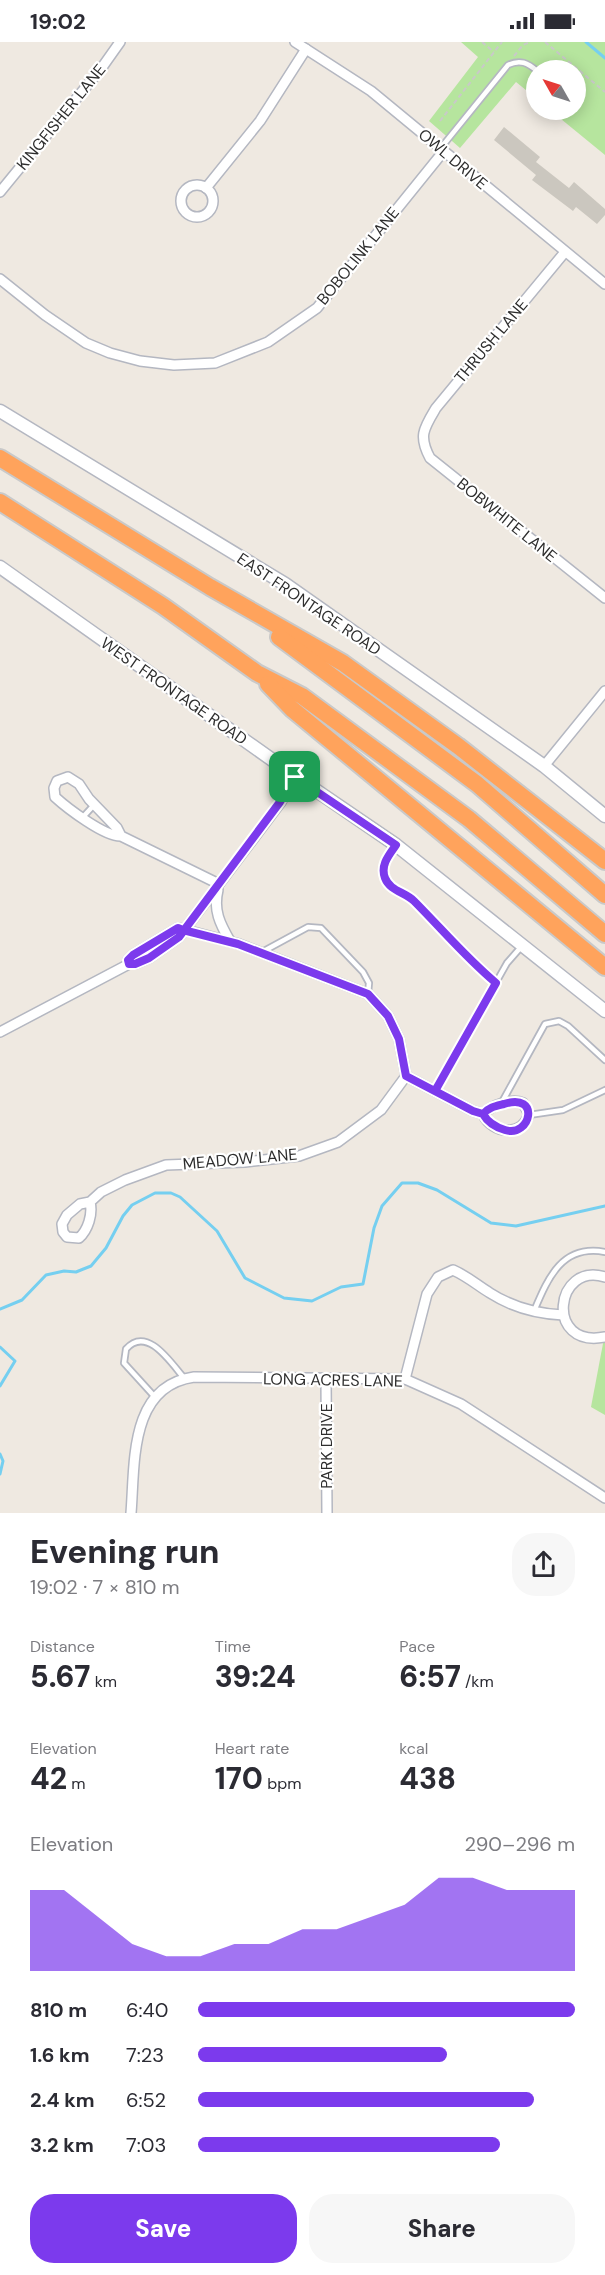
<!DOCTYPE html>
<meta charset="utf-8">
<style>
body{margin:0;font-family:"DM Sans",sans-serif;background:#f7f7f7;color:#2b2b33;height:100vh;display:flex;flex-direction:column;font-size:22px;white-space:nowrap}
*{box-sizing:border-box;margin:0}
p{font-size:20px;color:#7c7c81}
.icon{flex:none;width:33px;height:33px;fill:none;stroke:currentColor;stroke-width:2;stroke-linecap:round;stroke-linejoin:round}
.map{position:relative;height:1471px;overflow:hidden}
.sheet{display:flex;flex-direction:column;background:#fff;flex:1}
.sheet>*{flex:none}
.needle{width:39px;rotate:309deg}
.controls{position:absolute;left:526px;top:18px;display:grid;gap:12px}
.controls a{display:grid;place-items:center;width:60px;height:60px;border-radius:50%;background:#fff;box-shadow:0 3px 15px #0003;font-size:30px}
.pin{position:absolute;display:grid;place-items:center;width:51px;height:51px;color:#fff;margin:-26px;border-radius:12px;box-shadow:0 3px 9px #0006}
.round{display:grid;place-items:center;flex:none;width:63px;height:63px;border-radius:24px;background:#f7f7f7}
.summary{display:flex;align-items:center;justify-content:space-between;height:102px;padding:0 30px}
h1{font-size:33px;font-weight:800;line-height:45px}
.metrics{display:grid;grid-template-columns:repeat(3,1fr);gap:9px;height:102px;padding:6px 30px}
.metrics div{display:grid;align-content:center}
.metrics b{font-size:30px;font-weight:800}
.metrics small{font-size:16px;font-weight:400}
.metrics p{font-size:16px}
.chart{height:168px;padding:12px 30px}
.chart p{display:flex;justify-content:space-between}
.chart svg{width:100%;height:108px;margin-top:6px;fill:#7c3aed;opacity:.7}
.action{display:flex;gap:12px;margin-top:auto;padding:12px 30px}
.action a{flex:1;height:69px;border-radius:24px;background:#7c3aed;color:#fff;font-size:24px;font-weight:800;line-height:69px;text-align:center}
.action a+a{background:#f7f7f7;color:#2b2b33}
ul{padding:0 30px;list-style:none;font-size:20px}
li{display:grid;grid-template-columns:96px 72px 1fr;align-items:center;height:45px}
li i{height:15px;border-radius:8px;background:#7c3aed}
.status{display:flex;justify-content:space-between;align-items:center;height:42px;padding:0 30px;background:#fff;direction:ltr}
.status svg{height:16px;fill:currentColor}
.map>svg:first-child{display:block}
</style>
<div class="status"><b>19:02</b><svg viewBox="0 0 49 12"><path d="M0 12V9h3v3zM5 12V6h3v6zM10 12V3h3v9zM15 12V0h3v12zM26 1h20v11H26zM47 4h2v5h-2z"/></svg></div>
<div class="map">
<svg width="605" height="1471" viewBox="0 0 605 1471">
<rect width="100%" height="100%" fill="#efe9e1"/>
<!-- green -->
<g fill="#b6e59e">
<polygon points="461,0 605,0 605,113 550,68 576,68 576,28 537,28 537,57 516,40 460,106 429,79 478,15"/>
<polygon points="605,1291 605,1373 591,1365"/>
</g>
<g fill="none" stroke-linecap="round" stroke-linejoin="round">
<!-- stream -->
<g stroke="#75cff0" stroke-width="3">
<polyline points="586,0 605,16"/>
<polyline points="0,1267 22,1258 46,1233 64,1229 76,1230 91,1224 106,1206 123,1174 132,1163 155,1151 171,1151 180,1155 217,1189 245,1236 284,1256 312,1259 341,1245 363,1242 374,1186 382,1164 402,1141 418,1141 437,1148 491,1181 516,1184 605,1164"/>
<polyline points="0,1305 15,1319 0,1344"/>
<polyline points="0,1412 3,1419 0,1432"/>
</g>
</g>
<!-- building -->
<polygon fill="#cbc7bf" points="504,85 540,115 536,120 569,146 574,140 605,167 605,173 597,182 576,165 573,169 532,138 536,133 494,98"/>
<g fill="none" stroke-linecap="round" stroke-linejoin="round">
<!-- lane casing -->
<g stroke="#b4b7c1" stroke-width="8">
<g id="lane">
<path d="M440,107L508,23C520,17 528,21 537,29"/>
<polyline points="83,775 94,763"/>
<polyline points="395,804 384,822 383,828 385,838 396,849 411,856 478,926 496,941"/>
<polyline points="262,910 308,885 321,886 363,930 369,941 368,952"/>
<polyline points="435,1049 507,921 521,905"/>
<polyline points="502,1060 545,982 559,979 568,984 605,1018"/>
<polyline points="529,1073 563,1068 605,1048"/>
<path d="M534,1269C548,1236 562,1202 605,1210"/>
<path d="M154,1354L124,1321L126,1307C147,1283 171,1321 184,1336"/>
</g>
</g>
<!-- street casing -->
<g stroke="#b4b7c1" stroke-width="12">
<g id="street">
<polyline points="295,0 371,49 605,242"/>
<circle cx="197" cy="159" r="16"/>
<polyline points="206,146 260,79 306,7"/>
<polyline points="0,150 103,24 120,0"/>
<path d="M565,210L436,366C424,386 418,394 430,416L605,556"/>
<polyline points="0,237 45,273 86,301 110,311 140,319 174,323 215,321 268,300 317,266 443,110"/>
<polyline points="544,724 605,649"/>
<path d="M121,794L117,786L89,757L79,742L68,735L57,739L54,746L55,755C67,766 105,795 121,794L219,842"/>
<path d="M218,848C213,868 220,882 230,899"/>
<path d="M129,922L128,918L133,913L178,886L239,902L368,952L388,974L399,997L406,1034L473,1069L483,1072C492,1092 522,1095 529,1072L523,1061C512,1056 492,1063 483,1072"/>
<polyline points="0,990 129,922 135,922 149,916 179,895 281,760 295,734"/>
<path d="M90,1160C93,1172 88,1188 79,1196L67,1195L63,1190L62,1182L67,1173L80,1162L90,1160L101,1150L125,1138L166,1123L245,1120L299,1114L338,1100L381,1068L406,1034"/>
<path d="M605,1235C555,1219 544,1307 605,1295"/>
<polyline points="326,1337 327,1471"/>
<path d="M405,1337L427,1252L438,1235L453,1228C467,1234 477,1243 490,1251C512,1265 538,1272 563,1273"/>
<path d="M131,1471C135,1421 129,1344 194,1335L405,1337L461,1362L605,1456"/>
</g>
</g>
<!-- secondary casing -->
<g stroke="#b4b7c1" stroke-width="15">
<g id="secondary">
<polyline points="0,369 285,542 544,724 605,774"/>
<polyline points="0,525 295,734 396,803 605,969"/>
</g>
</g>
<!-- highway casing -->
<g stroke="#c9c9c9" stroke-width="20">
<g id="highway">
<polyline points="0,416 210,545 343,621 458,704 605,819"/>
<polyline points="0,460 163,564 257,631 302,654 469,777 605,892"/>
<polyline points="279,595 477,742 605,853"/>
<polyline points="268,642 292,667 605,925"/>
</g>
</g>
<!-- path -->
<g stroke="#c9c9c9" stroke-width="2" stroke-dasharray="4.5 3" stroke-linecap="butt">
<polyline points="482,0 494,10"/>
<polyline points="545,0 605,50"/>
<polyline points="514,14 523,3 530,0"/>
<polyline points="440,79 502,0"/>
</g>
<!-- lane -->
<use href="#lane" stroke="#fff" stroke-width="4.5"/>
<!-- street -->
<use href="#street" stroke="#fff" stroke-width="9"/>
<!-- secondary -->
<use href="#secondary" stroke="#fff" stroke-width="12"/>
<!-- highway -->
<use href="#highway" stroke="#ffa35c" stroke-width="16"/>
</g>
<g fill="none" stroke-linecap="round" stroke-linejoin="round">
<!-- route casing -->
<g stroke="#fff" stroke-width="12">
<path id="route" d="M295,735L280,760L179,895L149,916L135,922H129L128,918L133,913L178,886L183,888L238,902L368,952L388,974L399,997L406,1034L473,1069L483,1072C488,1081 495,1085 505,1088C531,1096 541,1050 504,1062C496,1064 489,1065 483,1072L473,1069L435,1049L496,941C466,916 441,886 414,859C405,850 390,849 385,836C380,823 389,813 396,803L295,735"/>
</g>
<!-- route -->
<use href="#route" stroke="#7c3aed" stroke-width="8"/>
</g>
<g text-anchor="middle" dominant-baseline="central" stroke-width="4.5" stroke-linejoin="round" paint-order="stroke">
<!-- street labels -->
<g font-size="16" fill="#2e2e2e" stroke="#fff">
<text transform="translate(61 75) rotate(-51)">KINGFISHER LANE</text>
<text transform="translate(453 117) rotate(40)">OWL DRIVE</text>
<text transform="translate(358 214) rotate(-51)">BOBOLINK LANE</text>
<text transform="translate(491 299) rotate(-50)">THRUSH LANE</text>
<text transform="translate(507 478) rotate(39)">BOBWHITE LANE</text>
<text transform="translate(309 562) rotate(34)">EAST FRONTAGE ROAD</text>
<text transform="translate(174 649) rotate(35)">WEST FRONTAGE ROAD</text>
<text transform="translate(240 1117) rotate(-5)">MEADOW LANE</text>
<text transform="translate(333 1338) rotate(1)">LONG ACRES LANE</text>
<text transform="translate(326 1404) rotate(-90)">PARK DRIVE</text>
</g>
</g>
</svg>
<div class="controls">
<a><svg class="needle" viewBox="-14 -14 28 28"><path d="M0-13l5 13h-10z" fill="#e53935"/><path d="M0 13l5-13h-10z" fill="#7c7c81"/></svg></a>
</div>
<div class="pin" style="left:295px;top:735px;background:#1e9e55"><svg class="icon" aria-label="arrive" viewBox="0 0 24 24"><path d="M6 21V4h12l-3 4 3 4H6"/></svg></div>
</div>
<section class="sheet">
<div class="summary"><div><h1>Evening run</h1><p>19:02 · 7 × 810 m</p></div><a class="round"><svg class="icon" aria-label="share" viewBox="0 0 24 24"><path d="M12 15V3M7 8l5-5 5 5M5 13v7h14v-7"/></svg></a></div>
<div class="metrics">
<div><p>Distance</p><b>5.67<small> km</small></b></div>
<div><p>Time</p><b>39:24</b></div>
<div><p>Pace</p><b>6:57<small> /km</small></b></div>
</div>
<div class="metrics">
<div><p>Elevation</p><b>42<small> m</small></b></div>
<div><p>Heart rate</p><b>170<small> bpm</small></b></div>
<div><p>kcal</p><b>438</b></div>
</div>
<div class="chart"><p><span>Elevation</span>290–296 m</p>
<svg viewBox="0 0 160 44" preserveAspectRatio="none"><path d="M0 44V11L10 11L20 22L30 33L40 38L50 38L60 33L70 33L80 27L90 27L100 22L110 17L120 6L130 6L140 11L150 11L160 11V44z"/></svg>
</div>
<ul>
<li><b>810 m</b>6:40<i style="width:100%"></i></li>
<li><b>1.6 km</b>7:23<i style="width:66%"></i></li>
<li><b>2.4 km</b>6:52<i style="width:89%"></i></li>
<li><b>3.2 km</b>7:03<i style="width:80%"></i></li>
</ul>
<div class="action"><a>Save</a><a>Share</a></div>
</section>
